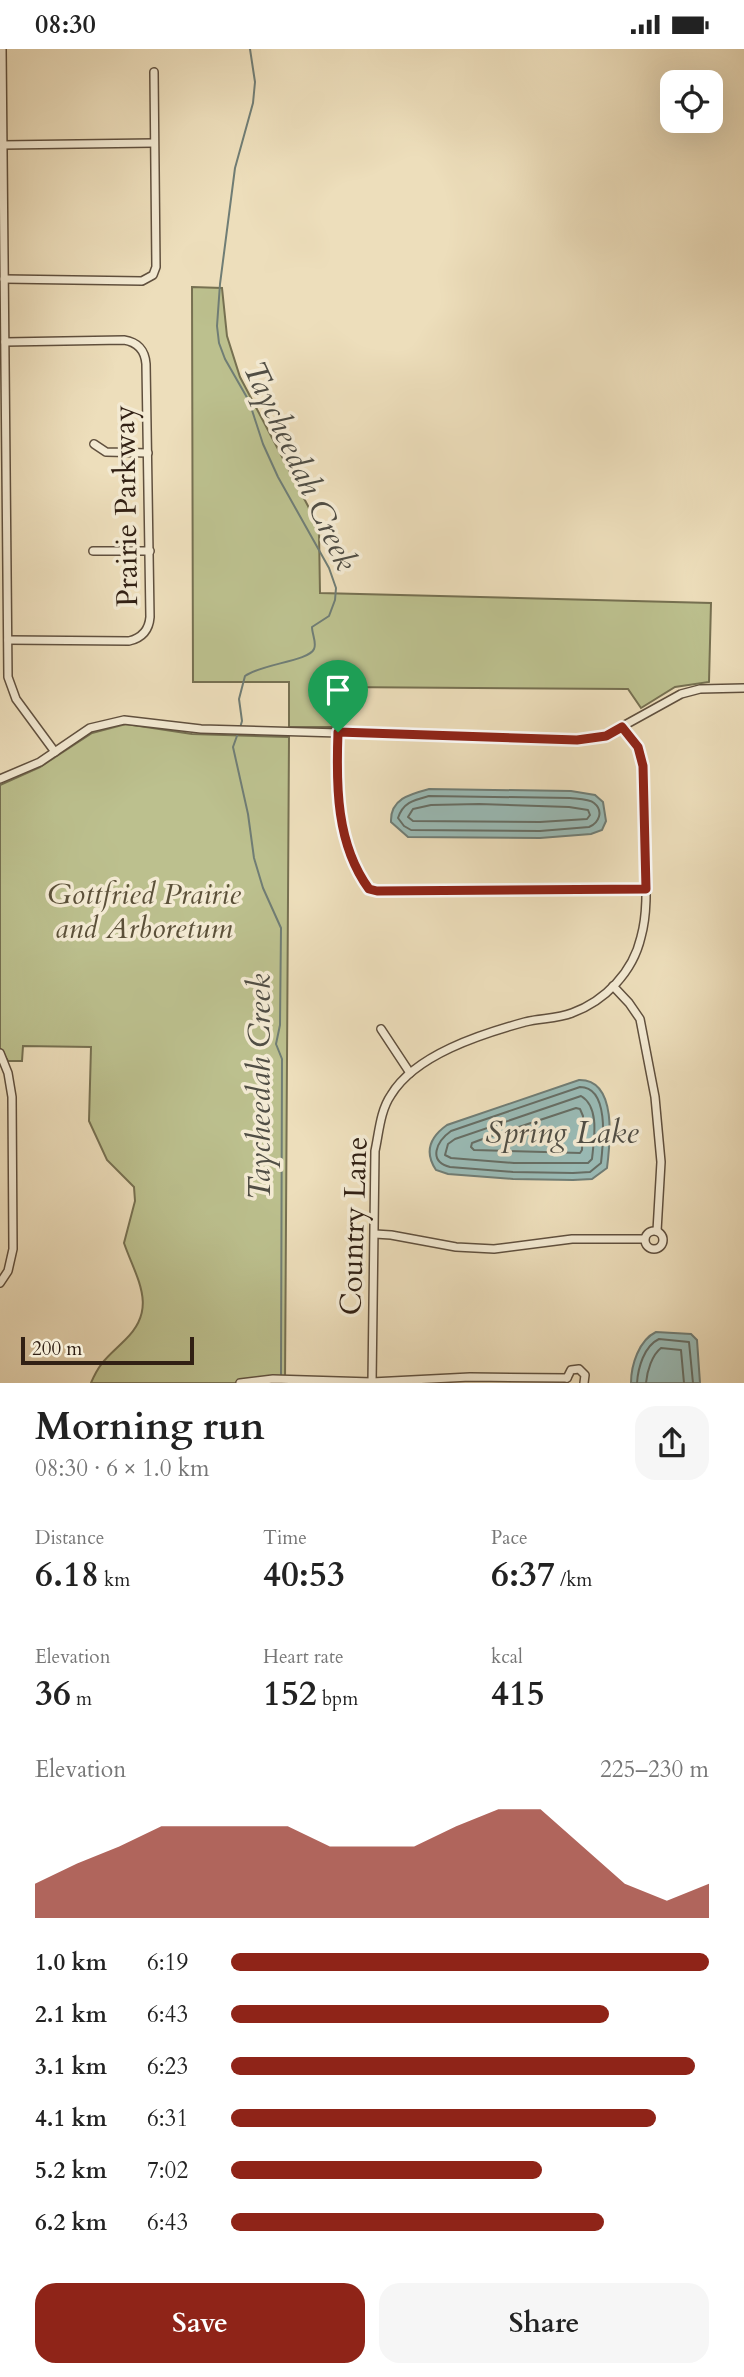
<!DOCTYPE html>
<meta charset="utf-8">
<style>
body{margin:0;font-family:Cardo,serif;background:#f6f6f6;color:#222;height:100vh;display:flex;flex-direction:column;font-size:26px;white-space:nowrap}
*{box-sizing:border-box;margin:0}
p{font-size:23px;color:#767676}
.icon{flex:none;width:38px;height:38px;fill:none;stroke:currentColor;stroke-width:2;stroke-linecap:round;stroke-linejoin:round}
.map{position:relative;height:1334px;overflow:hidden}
.details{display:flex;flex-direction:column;background:#fff;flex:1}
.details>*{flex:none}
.buttons{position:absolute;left:660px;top:21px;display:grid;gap:14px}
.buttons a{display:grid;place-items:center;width:63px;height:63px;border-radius:14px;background:#fff;box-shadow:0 7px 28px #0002;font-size:35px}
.scale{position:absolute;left:21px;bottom:18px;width:173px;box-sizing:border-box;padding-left:7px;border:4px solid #312014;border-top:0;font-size:19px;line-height:24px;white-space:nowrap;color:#312014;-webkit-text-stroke:5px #f3ead3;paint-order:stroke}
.pin{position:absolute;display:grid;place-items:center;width:60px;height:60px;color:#fff;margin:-72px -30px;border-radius:50% 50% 50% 0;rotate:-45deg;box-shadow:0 0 7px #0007}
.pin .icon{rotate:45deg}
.round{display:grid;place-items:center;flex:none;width:74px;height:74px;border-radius:21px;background:#f6f6f6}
.overview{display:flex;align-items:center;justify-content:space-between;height:119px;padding:0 35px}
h1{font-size:38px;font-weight:700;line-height:52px}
.metrics{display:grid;grid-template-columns:repeat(3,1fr);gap:10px;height:119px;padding:7px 35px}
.metrics div{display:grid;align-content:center}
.metrics b{font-size:35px;font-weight:700}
.metrics small{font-size:19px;font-weight:400}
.metrics p{font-size:19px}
.chart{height:196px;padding:14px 35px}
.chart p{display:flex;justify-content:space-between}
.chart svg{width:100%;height:126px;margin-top:7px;fill:#8f2418;opacity:.7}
.primary-button{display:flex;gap:14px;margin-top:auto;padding:14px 35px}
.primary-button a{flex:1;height:80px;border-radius:21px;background:#8f2418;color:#fff;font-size:28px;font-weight:700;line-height:80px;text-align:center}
.primary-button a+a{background:#f6f6f6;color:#222}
ul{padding:0 35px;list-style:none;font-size:23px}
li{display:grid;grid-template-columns:112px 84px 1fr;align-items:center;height:52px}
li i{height:18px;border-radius:9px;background:#8f2418}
.status{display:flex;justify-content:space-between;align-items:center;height:49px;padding:0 35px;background:#fff;direction:ltr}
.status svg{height:19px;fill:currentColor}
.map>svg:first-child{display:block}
</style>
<div class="status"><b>08:30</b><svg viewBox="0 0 49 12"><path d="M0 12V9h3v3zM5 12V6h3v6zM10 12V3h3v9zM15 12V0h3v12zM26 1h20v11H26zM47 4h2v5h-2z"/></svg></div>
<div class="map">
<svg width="744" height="1334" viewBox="0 0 744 1334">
<rect width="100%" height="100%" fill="#eddebb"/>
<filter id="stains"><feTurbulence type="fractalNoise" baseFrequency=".00286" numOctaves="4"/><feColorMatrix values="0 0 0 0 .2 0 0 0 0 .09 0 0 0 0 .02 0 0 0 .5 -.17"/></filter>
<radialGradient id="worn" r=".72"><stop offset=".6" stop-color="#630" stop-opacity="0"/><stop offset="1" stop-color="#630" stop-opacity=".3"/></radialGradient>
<!-- green -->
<g fill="#bcc08e" stroke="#767051" stroke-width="2">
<polygon points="192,238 222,239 227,287 240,328 308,457 319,482 320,544 711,554 709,633 675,638 641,659 628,640 337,638 337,678 289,678 289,633 193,633"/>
<path d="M126,675L192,685L289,688L285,1334H91C100,1312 109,1307 125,1291C159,1259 136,1229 124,1194L135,1152L134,1138L107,1111L89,1072L91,998L23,997L22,1012H8L0,999V736L40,718L92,684Z"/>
</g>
<!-- water -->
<g fill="#9abbb6" stroke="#707d75" stroke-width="2">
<path d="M429,740L571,742L595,746L603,753L606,772L602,781L591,785L540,789L408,788L391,773C390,750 410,745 429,740Z"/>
<path d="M579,1031C618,1030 610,1095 607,1119L592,1130L573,1131L513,1130L448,1125L436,1121C424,1103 430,1088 447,1076Z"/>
<path d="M656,1283L691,1285L697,1291L700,1334H631C631,1316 639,1291 656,1283Z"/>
</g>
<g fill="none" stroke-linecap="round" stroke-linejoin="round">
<!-- shore -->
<g stroke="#666e65" stroke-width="2">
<path d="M429,747L570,749C577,750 589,750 594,754C604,762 599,774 589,778L540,782L411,781L404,777L398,769C403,753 414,751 429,747Z"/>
<polygon points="479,755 569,758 588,761 590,766 587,770 540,773 413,772 408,768 413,760 431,756"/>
<path d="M580,1038C610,1038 603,1095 601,1114L590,1123L573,1124L513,1123L450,1118C427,1112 437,1092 451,1082Z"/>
<path d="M581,1047C600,1058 594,1090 592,1110L588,1114H514L451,1109L445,1106L448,1095L455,1090Z"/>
<polygon points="576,1059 580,1060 583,1067 582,1101 580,1104 474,1101 471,1098 472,1094 480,1091"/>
<path d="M637,1334C638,1319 644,1297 659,1290L689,1293L693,1334"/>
<path d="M646,1334C647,1322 652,1306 661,1299L681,1301L684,1334"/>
</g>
<!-- stream -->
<g stroke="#707d75" stroke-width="2">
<path d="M240,679L242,672L239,650L245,627C261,615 309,612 314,600C317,594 312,585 312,578L329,567L335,551L336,539L329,519L278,428L263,395L249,352L225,310L219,294L217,277L220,235L235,119L253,54L255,33L250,0"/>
<polyline points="238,684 233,698 248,765 254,809 263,839 281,879 280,976 276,995 282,1010 281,1326"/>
</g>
<!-- minor casing -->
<g stroke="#60503e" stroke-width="10">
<g id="minor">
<polyline points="2,0 8,628 16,650 55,703"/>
<polyline points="2,96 154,94"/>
<polyline points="4,230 142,232 153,226 156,218 154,23"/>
<path d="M5,293L124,291C137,293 145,301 146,315L150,568C149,581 142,589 129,592L8,591"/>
<polyline points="94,395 106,403 148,404"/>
<polyline points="93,502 150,502"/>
<path d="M338,683C336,736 336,796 369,840L377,842L646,840"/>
<polyline points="0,730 40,713 90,679 124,671 201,680 577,691 605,687 681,645 700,640 744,639"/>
<polyline points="613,937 629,954 640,970 655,1048 661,1113 657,1182"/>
<polyline points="381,980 410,1024"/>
<polyline points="0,1004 8,1024 12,1048 13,1200 8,1222 0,1234"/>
<circle cx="654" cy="1191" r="9"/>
<polyline points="375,1185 391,1186 456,1198 494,1200 572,1190 644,1190"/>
<polyline points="567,1329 571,1321 579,1320 585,1326 584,1334"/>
<polyline points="240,1334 273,1330 372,1333 470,1328 567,1329"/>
<path d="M372,1334L375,1102C379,1084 380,1062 391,1046C415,1006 481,985 525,973C540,969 557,970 572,964C605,952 633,923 641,888C648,863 646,834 645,808C644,778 644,747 643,717L638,698L622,678"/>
</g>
</g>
<!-- minor -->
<use href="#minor" stroke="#f3ead3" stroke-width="7"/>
</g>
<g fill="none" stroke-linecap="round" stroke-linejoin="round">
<!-- route casing -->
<g stroke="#fff" stroke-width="14">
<path id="route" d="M622,678L638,698L643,717L646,840L377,842L369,840C336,795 336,736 338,683L577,691L606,687Z"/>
</g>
<!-- route -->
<use href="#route" stroke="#8f2418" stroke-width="9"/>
</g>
<g text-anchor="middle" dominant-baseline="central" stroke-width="7" stroke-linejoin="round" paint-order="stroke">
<!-- street labels -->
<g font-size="30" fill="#312014" stroke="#f3ead3">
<text transform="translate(126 457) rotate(-91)">Prairie Parkway</text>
<text transform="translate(354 1177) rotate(-88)">Country Lane</text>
</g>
<!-- park labels -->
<g font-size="30" font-style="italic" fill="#5b5039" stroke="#f3ead3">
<text x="144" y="845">Gottfried Prairie<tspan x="144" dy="34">and Arboretum</tspan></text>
</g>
<!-- water labels -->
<g font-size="32" font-style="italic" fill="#504e45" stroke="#f3ead3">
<text transform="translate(300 417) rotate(65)">Taycheedah Creek</text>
<text transform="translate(260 1038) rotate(-90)">Taycheedah Creek</text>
<text x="562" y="1084">Spring Lake</text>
</g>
</g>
<rect width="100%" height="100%" filter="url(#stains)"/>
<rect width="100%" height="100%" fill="url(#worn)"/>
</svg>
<div class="buttons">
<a><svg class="icon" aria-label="locate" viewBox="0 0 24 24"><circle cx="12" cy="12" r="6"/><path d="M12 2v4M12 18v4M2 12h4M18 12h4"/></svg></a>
</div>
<div class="scale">200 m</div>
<div class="pin" style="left:338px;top:683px;background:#1e9e55"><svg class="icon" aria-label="arrive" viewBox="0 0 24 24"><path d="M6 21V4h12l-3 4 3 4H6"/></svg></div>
</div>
<section class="details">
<div class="overview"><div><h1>Morning run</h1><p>08:30 · 6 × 1.0 km</p></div><a class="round"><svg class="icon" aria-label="share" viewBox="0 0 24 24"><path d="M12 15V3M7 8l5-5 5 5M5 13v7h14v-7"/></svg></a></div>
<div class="metrics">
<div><p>Distance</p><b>6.18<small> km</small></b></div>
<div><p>Time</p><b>40:53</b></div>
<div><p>Pace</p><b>6:37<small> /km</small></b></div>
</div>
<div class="metrics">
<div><p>Elevation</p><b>36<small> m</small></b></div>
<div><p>Heart rate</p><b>152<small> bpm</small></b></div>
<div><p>kcal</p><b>415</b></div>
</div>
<div class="chart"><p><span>Elevation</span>225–230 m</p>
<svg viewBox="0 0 160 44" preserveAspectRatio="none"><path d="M0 44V32L10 25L20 19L30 12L40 12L50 12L60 12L70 19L80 19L90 19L100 12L110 6L120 6L130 19L140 32L150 38L160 32V44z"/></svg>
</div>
<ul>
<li><b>1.0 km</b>6:19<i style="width:100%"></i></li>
<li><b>2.1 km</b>6:43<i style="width:79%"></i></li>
<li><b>3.1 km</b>6:23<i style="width:97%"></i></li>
<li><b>4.1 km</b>6:31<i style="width:89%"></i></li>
<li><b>5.2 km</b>7:02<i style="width:65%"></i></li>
<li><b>6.2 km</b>6:43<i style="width:78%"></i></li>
</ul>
<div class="primary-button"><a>Save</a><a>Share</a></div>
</section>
